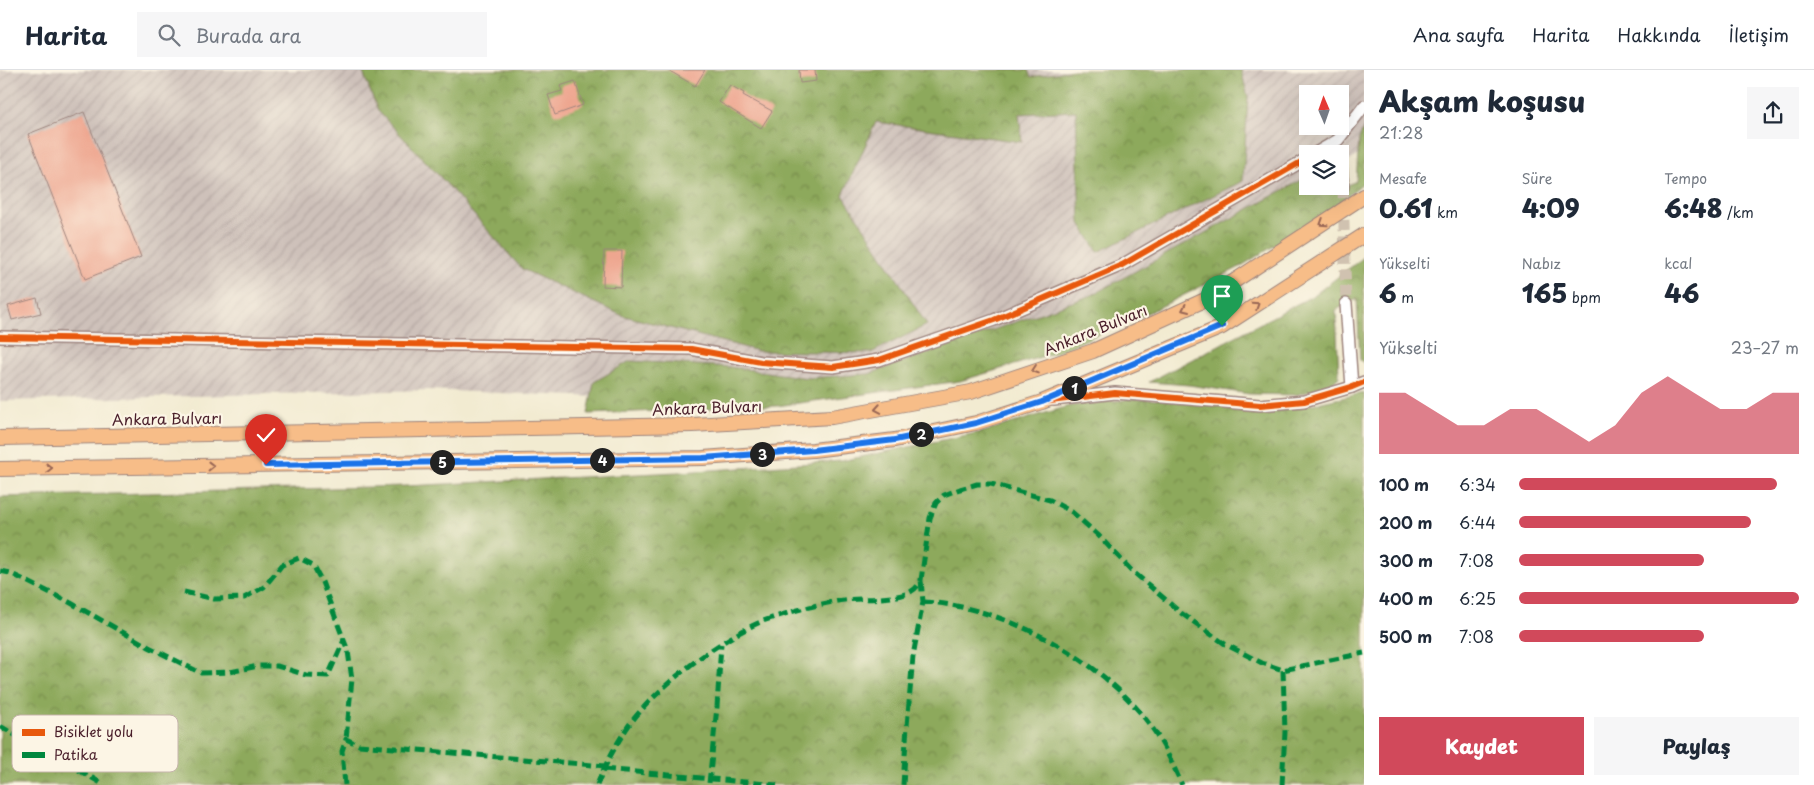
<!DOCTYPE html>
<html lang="tr">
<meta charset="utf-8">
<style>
body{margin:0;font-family:"Playpen Sans",sans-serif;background:#f6f6f7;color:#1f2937;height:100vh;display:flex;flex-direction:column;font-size:19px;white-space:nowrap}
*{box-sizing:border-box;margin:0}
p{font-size:16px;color:#747a83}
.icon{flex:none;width:28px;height:28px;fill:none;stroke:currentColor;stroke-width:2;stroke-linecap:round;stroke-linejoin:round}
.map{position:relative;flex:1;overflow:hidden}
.panel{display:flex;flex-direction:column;background:#fff;width:450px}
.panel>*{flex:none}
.needle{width:32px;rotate:358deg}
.controls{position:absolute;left:1299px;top:15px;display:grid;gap:10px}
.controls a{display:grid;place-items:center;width:50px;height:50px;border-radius:0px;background:#fff;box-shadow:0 5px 20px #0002;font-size:25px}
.pin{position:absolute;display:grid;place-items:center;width:42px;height:42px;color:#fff;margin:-51px -21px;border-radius:50% 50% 50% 0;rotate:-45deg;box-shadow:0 0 5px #0007}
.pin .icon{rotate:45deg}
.km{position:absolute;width:25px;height:25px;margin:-12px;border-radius:50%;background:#222;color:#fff;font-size:14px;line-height:25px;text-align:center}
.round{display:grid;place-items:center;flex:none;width:52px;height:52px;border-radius:0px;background:#f6f6f7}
.summary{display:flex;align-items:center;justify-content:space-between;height:85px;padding:0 15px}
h1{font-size:28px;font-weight:800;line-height:38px}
.stats{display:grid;grid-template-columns:repeat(3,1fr);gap:8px;height:85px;padding:5px 15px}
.stats div{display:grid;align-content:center}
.stats b{font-size:25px;font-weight:800}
.stats small{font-size:14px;font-weight:400}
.stats p{font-size:14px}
.chart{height:140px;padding:10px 15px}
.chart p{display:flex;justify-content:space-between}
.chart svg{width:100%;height:90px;margin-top:5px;fill:#d1495b;opacity:.7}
.action{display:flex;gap:10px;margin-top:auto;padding:10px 15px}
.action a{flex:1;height:58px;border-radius:0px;background:#d1495b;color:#fff;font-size:20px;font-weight:800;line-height:58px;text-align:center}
.action a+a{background:#f6f6f7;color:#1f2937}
ul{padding:0 15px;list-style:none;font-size:16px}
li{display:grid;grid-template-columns:80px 60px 1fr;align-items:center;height:38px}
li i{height:12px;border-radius:6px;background:#d1495b}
header{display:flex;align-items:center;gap:30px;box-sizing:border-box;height:70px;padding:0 25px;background:#fff;border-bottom:1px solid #e0e1e3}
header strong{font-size:24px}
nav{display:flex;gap:28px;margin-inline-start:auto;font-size:18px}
.search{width:350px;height:45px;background:#f6f6f7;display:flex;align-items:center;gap:12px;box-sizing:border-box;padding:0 18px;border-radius:0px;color:#747a83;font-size:19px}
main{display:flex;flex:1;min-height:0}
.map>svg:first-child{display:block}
</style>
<header>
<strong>Harita</strong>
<div class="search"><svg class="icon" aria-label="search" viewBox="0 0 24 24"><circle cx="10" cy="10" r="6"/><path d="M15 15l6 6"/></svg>Burada ara</div>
<nav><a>Ana sayfa</a><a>Harita</a><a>Hakkında</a><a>İletişim</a></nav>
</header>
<main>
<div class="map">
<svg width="1364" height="715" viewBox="0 0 1364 715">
<defs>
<pattern id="industrial-furrows" width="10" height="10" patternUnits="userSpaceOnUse" patternTransform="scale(1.25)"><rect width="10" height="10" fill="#cec1ba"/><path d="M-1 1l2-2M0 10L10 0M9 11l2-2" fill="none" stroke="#b2a5a0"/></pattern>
<pattern id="forest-crowns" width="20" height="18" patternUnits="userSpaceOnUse" patternTransform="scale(1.25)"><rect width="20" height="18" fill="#8da95b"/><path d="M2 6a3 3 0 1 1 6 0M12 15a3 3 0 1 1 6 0" fill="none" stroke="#75894b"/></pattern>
</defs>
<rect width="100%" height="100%" fill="#fcf5e5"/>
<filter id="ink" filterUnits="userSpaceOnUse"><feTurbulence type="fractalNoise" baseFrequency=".02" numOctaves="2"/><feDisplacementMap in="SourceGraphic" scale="10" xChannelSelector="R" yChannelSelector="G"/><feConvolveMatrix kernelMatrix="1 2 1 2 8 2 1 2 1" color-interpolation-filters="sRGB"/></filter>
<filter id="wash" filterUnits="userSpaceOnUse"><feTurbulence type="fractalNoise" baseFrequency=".0096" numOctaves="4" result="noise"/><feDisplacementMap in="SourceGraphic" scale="20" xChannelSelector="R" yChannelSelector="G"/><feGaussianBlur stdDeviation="1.12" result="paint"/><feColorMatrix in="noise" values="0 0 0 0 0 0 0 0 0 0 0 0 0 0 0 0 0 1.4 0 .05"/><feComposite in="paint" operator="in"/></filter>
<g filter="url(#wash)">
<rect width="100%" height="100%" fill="#f2ebd1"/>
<!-- industrial -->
<path fill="url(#industrial-furrows)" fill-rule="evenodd" d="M0,0H1364V80L1340,99V84H1308V116L1239,181L890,316L626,328L428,320L0,331ZM1308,24H1340V56H1308Z"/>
<!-- forest -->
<g fill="url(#forest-crowns)" stroke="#6c6443">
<polygon points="362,0 1028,0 1031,7 1074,0 1241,0 1248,27 1243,111 1098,182 1080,153 1076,41 1019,44 1022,72 876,52 843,125 927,255 871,283 758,281 621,245 522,199 444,111 378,41"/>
<polygon points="1364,57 1364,112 1329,142 1238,198 1152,241 1058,282 960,311 777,336 588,344 594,312 630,291 730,297 808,308 869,304 1092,225 1307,107 1308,116 1327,116 1332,123 1356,111 1359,69"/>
<polygon points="1364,187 1364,293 1360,290 1357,229 1336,240 1339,307 1328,317 1295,325 1249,324 1189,315 1149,312 1314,225"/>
<polygon points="1364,323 1364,715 0,715 0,427 406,416 696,401 841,391 986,361 1069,336 1132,329 1180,330 1260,342 1303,336"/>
</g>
<g id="blocks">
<!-- building -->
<g fill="#eea68f">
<polygon points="668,0 705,0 695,16"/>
<polygon points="799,0 815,0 816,11 800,13"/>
<polygon points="575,11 583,35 555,45 548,25 562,21 560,16"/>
<polygon points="730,15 744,23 743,25 772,41 761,58 719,32"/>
<polygon points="84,42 141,187 85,209 28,64"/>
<polygon points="604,181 622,181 621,217 603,216"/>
<polygon points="37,228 41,243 12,250 8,236"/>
</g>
</g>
</g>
<g filter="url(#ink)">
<use href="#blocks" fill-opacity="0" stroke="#9e857e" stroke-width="1"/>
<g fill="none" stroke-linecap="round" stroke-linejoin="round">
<!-- minor-tunnel -->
<polyline stroke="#d0c2b0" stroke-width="11" stroke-dasharray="11 5.5" stroke-linecap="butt" points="1343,117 1346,234"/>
<!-- minor casing -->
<g stroke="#9e857e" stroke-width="14">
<g id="minor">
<polyline points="1314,84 1338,70 1364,36"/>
<polyline points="1340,85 1343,117"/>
<polyline points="1346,234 1352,317"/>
<polyline points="0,267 691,279 761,292 833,297 879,290 994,250 1122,195 1308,88"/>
<polyline points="1054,330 1115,323 1260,335 1304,331 1352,317 1364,312"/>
</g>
</g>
<!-- major casing -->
<g stroke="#9e857e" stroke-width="16">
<g id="major">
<polyline points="0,368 693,355 832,347 971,322 1093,281 1207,229 1364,126"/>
<polyline points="0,399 703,388 813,380 895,370 976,353 1042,332 1222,257 1364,165"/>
</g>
</g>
<!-- minor -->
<use href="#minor" stroke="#fff" stroke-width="11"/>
<!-- major -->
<use href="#major" stroke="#f7bd88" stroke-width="14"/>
<!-- quiet -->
<g stroke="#00873e" stroke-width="5" stroke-dasharray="10 5" stroke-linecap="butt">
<polyline points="0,501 10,503 71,533 149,577 201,603 230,602 258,596 277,596 306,605 328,606 344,570"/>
<polyline points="184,522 214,529 244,528 264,517 282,495 299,488 313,495 322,512 348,581 352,609 346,669"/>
<path d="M923,532C1003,535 1103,590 1150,655C1163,672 1173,695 1182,715"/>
<path d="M0,656C34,677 70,694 104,715"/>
<polyline points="604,699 777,715"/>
<polyline points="709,713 717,637 721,574"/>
<polyline points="345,715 342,681 346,669 359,675 605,696"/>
<path d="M597,715C605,695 615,676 627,658C654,619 719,569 763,551C789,542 817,534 844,530C864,528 890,530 908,523C915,520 918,516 921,510L930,448L936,433L944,425L960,419L977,414H991L1050,430L1072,442L1098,465L1131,500L1181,543L1225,574L1262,593L1283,600L1364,583"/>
<polyline points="903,715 907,656 913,586 923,532 921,510"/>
<polyline points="1282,715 1285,662 1283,600"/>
</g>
<!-- cycleway casing -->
<g stroke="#fcf5e5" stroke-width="9">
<g id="cycleway">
<polyline points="0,267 691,279 761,292 833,297 879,290 994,250 1122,195 1308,88"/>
<polyline points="1042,332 1115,323 1260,335 1304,331 1352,317 1364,312"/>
</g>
</g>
<!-- cycleway -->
<use href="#cycleway" stroke="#e8590c" stroke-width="6"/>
</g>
<!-- one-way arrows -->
<defs><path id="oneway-chevron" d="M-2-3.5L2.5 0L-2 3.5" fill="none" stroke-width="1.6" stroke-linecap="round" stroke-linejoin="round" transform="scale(1.25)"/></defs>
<g stroke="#986655">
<use href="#oneway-chevron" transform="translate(1323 153) rotate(147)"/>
<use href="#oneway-chevron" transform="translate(1256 235) rotate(-33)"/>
<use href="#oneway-chevron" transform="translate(1185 239) rotate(156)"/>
<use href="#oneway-chevron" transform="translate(1035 300) rotate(161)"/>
<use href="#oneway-chevron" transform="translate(878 339) rotate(170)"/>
<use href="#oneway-chevron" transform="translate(211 396) rotate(-1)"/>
<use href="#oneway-chevron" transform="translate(49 398) rotate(-1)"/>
</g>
</g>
<g fill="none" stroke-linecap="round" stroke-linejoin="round" filter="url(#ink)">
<!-- route casing -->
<g stroke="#fff" stroke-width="10">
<polyline id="route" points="266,395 703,388 813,380 895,370 976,353 1042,332 1222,256"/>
</g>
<!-- route -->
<use href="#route" stroke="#1a73e8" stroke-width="6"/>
</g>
<g text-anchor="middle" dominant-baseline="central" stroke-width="4.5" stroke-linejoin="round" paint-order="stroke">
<!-- street labels -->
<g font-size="15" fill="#4a1f2b" stroke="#fcf5e5">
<text transform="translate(1095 259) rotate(-22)">Ankara Bulvarı</text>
<text transform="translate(707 337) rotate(-2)">Ankara Bulvarı</text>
<text transform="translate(167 348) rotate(-1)">Ankara Bulvarı</text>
</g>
</g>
<!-- legend -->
<rect x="12" y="645" width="166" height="57" rx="8" fill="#fcf5e5" stroke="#c7b5ad" stroke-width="1"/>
<rect x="22" y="659" width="23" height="7" fill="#e8590c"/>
<rect x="22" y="682" width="23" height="6" fill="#00873e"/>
<g font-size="14" fill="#4a1f2b">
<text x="54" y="667">Bisiklet yolu</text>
<text x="54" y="690">Patika</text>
</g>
</svg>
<div class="controls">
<a><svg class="needle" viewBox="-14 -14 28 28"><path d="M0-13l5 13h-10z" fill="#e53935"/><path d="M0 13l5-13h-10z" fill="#747a83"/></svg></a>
<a><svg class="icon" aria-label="layers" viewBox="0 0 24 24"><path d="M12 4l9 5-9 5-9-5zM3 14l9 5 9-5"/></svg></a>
</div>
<div class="pin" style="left:1222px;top:256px;background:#1e9e55"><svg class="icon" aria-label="arrive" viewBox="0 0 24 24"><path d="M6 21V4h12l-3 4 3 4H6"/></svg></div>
<div class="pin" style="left:266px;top:395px;background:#d93025"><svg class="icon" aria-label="check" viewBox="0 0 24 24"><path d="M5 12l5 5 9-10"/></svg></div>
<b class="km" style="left:1074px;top:318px">1</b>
<b class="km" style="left:921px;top:364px">2</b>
<b class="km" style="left:762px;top:384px">3</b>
<b class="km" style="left:602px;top:390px">4</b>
<b class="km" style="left:442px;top:392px">5</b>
</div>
<section class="panel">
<div class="summary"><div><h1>Akşam koşusu</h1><p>21:28</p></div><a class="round"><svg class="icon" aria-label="share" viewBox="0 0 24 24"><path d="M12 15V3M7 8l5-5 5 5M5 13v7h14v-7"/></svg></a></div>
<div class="stats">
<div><p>Mesafe</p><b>0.61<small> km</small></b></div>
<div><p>Süre</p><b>4:09</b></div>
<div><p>Tempo</p><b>6:48<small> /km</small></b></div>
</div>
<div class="stats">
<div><p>Yükselti</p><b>6<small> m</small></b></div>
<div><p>Nabız</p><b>165<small> bpm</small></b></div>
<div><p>kcal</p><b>46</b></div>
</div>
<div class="chart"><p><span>Yükselti</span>23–27 m</p>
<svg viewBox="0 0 160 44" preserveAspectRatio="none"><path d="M0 44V14L10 14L20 22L30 30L40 30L50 22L60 22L70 30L80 38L90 30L100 14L110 6L120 14L130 22L140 22L150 14L160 14V44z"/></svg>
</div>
<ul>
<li><b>100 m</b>6:34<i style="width:92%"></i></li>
<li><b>200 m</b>6:44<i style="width:83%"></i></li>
<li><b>300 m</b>7:08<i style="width:66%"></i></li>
<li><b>400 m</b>6:25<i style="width:100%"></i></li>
<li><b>500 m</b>7:08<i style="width:66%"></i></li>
</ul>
<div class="action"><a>Kaydet</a><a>Paylaş</a></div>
</section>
</main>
